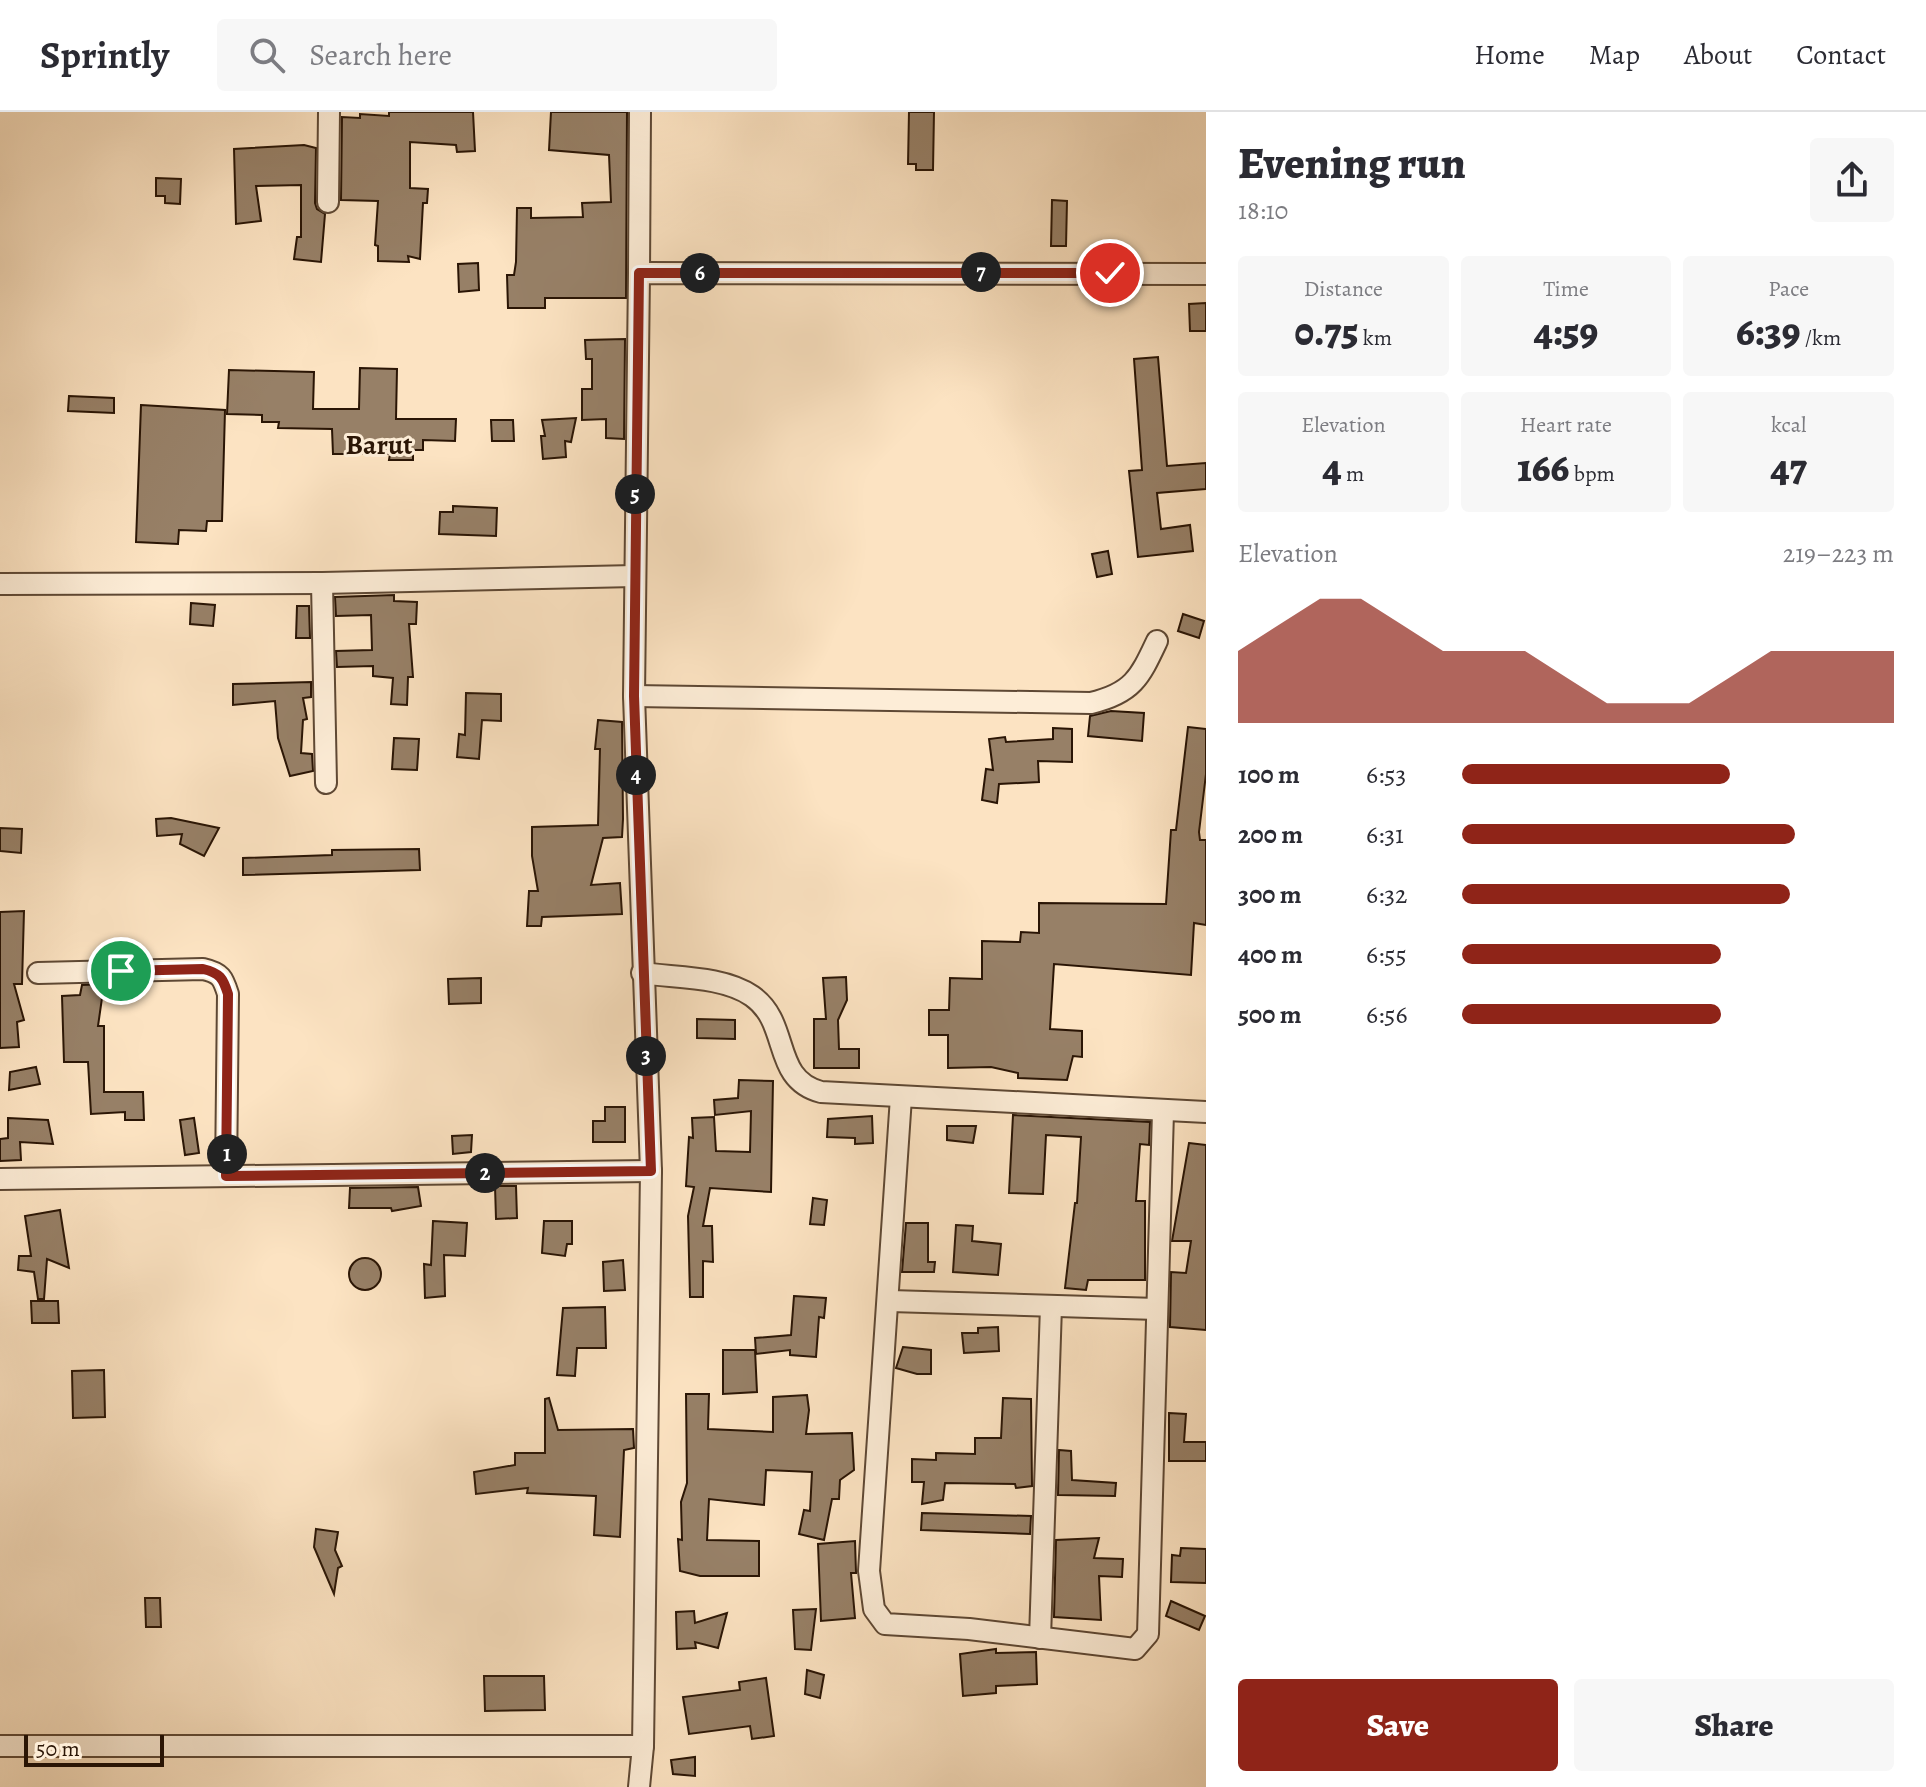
<!DOCTYPE html>
<meta charset="utf-8">
<style>
body{margin:0;font-family:Alegreya,serif;background:#f7f7f7;color:#2b2b33;height:100vh;display:flex;flex-direction:column;font-size:30px;white-space:nowrap}
*{box-sizing:border-box;margin:0}
p{font-size:26px;color:#7c7c81}
.icon{flex:none;width:44px;height:44px;fill:none;stroke:currentColor;stroke-width:2;stroke-linecap:round;stroke-linejoin:round}
.map{position:relative;flex:1;overflow:hidden}
.side{display:flex;flex-direction:column;background:#fff;width:720px}
.side>*{flex:none}
.scale{position:absolute;left:24px;bottom:20px;width:140px;box-sizing:border-box;padding-left:8px;border:4px solid #2a1505;border-top:0;font-size:22px;line-height:28px;white-space:nowrap;color:#2a1505;-webkit-text-stroke:6px #fdedd7;paint-order:stroke}
.pin{position:absolute;display:grid;place-items:center;width:68px;height:68px;color:#fff;margin:-34px;border:4px solid #fff;border-radius:50%;box-shadow:0 2px 8px #0007}
.km{position:absolute;width:40px;height:40px;margin:-20px;border-radius:50%;background:#222;color:#fff;font-size:22px;line-height:40px;text-align:center}
.round{display:grid;place-items:center;flex:none;width:84px;height:84px;border-radius:8px;background:#f7f7f7}
.overview{display:flex;align-items:center;justify-content:space-between;height:136px;padding:0 32px}
h1{font-size:44px;font-weight:800;line-height:60px}
.metrics{display:grid;grid-template-columns:repeat(3,1fr);gap:12px;height:136px;padding:8px 32px}
.metrics div{display:grid;align-content:center;border-radius:8px;background:#f7f7f7;text-align:center}
.metrics b{font-size:40px;font-weight:800}
.metrics small{font-size:22px;font-weight:400}
.metrics p{font-size:22px}
.chart{height:224px;padding:16px 32px}
.chart p{display:flex;justify-content:space-between}
.chart svg{width:100%;height:144px;margin-top:8px;fill:#8f2418;opacity:.7}
.cta{display:flex;gap:16px;margin-top:auto;padding:16px 32px}
.cta a{flex:1;height:92px;border-radius:8px;background:#8f2418;color:#fff;font-size:32px;font-weight:800;line-height:92px;text-align:center}
.cta a+a{background:#f7f7f7;color:#2b2b33}
ul{padding:0 32px;list-style:none;font-size:26px}
li{display:grid;grid-template-columns:128px 96px 1fr;align-items:center;height:60px}
li i{height:20px;border-radius:10px;background:#8f2418}
header{display:flex;align-items:center;gap:48px;box-sizing:border-box;height:112px;padding:0 40px;background:#fff;border-bottom:2px solid #e1e1e2}
header strong{font-size:38px}
nav{display:flex;gap:44px;margin-inline-start:auto;font-size:28px}
.search{width:560px;height:72px;background:#f7f7f7;display:flex;align-items:center;gap:20px;box-sizing:border-box;padding:0 28px;border-radius:8px;color:#7c7c81;font-size:30px}
main{display:flex;flex:1;min-height:0}
.map>svg:first-child{display:block}
</style>
<header>
<strong>Sprintly</strong>
<div class="search"><svg class="icon" aria-label="search" viewBox="0 0 24 24"><circle cx="10" cy="10" r="6"/><path d="M15 15l6 6"/></svg>Search here</div>
<nav><a>Home</a><a>Map</a><a>About</a><a>Contact</a></nav>
</header>
<main>
<div class="map">
<svg width="1206" height="1675" viewBox="0 0 1206 1675">
<rect width="100%" height="100%" fill="#fce3c2"/>
<filter id="stains"><feTurbulence type="fractalNoise" baseFrequency=".0025" numOctaves="4"/><feColorMatrix values="0 0 0 0 .2 0 0 0 0 .09 0 0 0 0 .02 0 0 0 .5 -.17"/></filter>
<radialGradient id="worn" r=".72"><stop offset=".6" stop-color="#630" stop-opacity="0"/><stop offset="1" stop-color="#630" stop-opacity=".3"/></radialGradient>
<!-- building -->
<g fill="#978067" stroke="#2a1505" stroke-width="2">
<polygon points="389,0 473,0 475,39 457,40 456,33 410,30 410,76 428,77 427,91 423,91 420,147 408,144 409,150 378,149 378,134 375,133 378,89 341,88 342,5 360,6 360,2 389,4"/>
<polygon points="551,0 627,0 626,186 545,186 545,196 508,196 507,163 514,163 516,150 517,96 531,96 531,106 583,105 582,91 611,90 609,43 549,38"/>
<polygon points="909,0 934,0 933,58 916,58 916,52 908,52"/>
<polygon points="304,33 316,36 315,91 317,97 325,102 321,150 294,147 297,125 301,125 301,73 256,74 261,109 236,112 234,37"/>
<polygon points="156,66 181,67 180,92 165,91 165,84 156,84"/>
<polygon points="1052,88 1067,89 1066,134 1051,134"/>
<polygon points="478,151 479,178 459,180 458,152"/>
<polygon points="1206,191 1206,219 1190,219 1189,192"/>
<polygon points="625,227 624,327 606,326 606,307 582,308 582,277 592,277 592,247 586,247 585,228"/>
<polygon points="1158,245 1167,354 1206,351 1206,377 1157,381 1161,417 1190,413 1193,439 1138,445 1129,359 1142,358 1134,247"/>
<polygon points="360,256 397,257 396,307 456,307 455,329 423,328 423,338 413,338 413,348 389,348 390,342 333,342 332,317 278,316 279,310 262,310 262,303 227,302 229,258 314,260 313,297 359,297"/>
<polygon points="69,284 114,286 114,301 68,299"/>
<polygon points="141,293 225,298 222,409 207,409 206,419 179,418 178,432 136,430"/>
<polygon points="576,306 571,330 565,329 566,345 543,347 541,324 545,324 542,308"/>
<polygon points="491,308 513,308 514,329 492,329"/>
<polygon points="453,394 497,396 496,424 439,422 440,400 453,400"/>
<polygon points="1108,439 1112,462 1097,465 1092,442"/>
<polygon points="394,483 394,489 417,490 416,512 409,512 413,565 408,565 407,593 391,592 393,566 373,564 373,554 337,555 336,539 372,538 371,503 336,504 335,485"/>
<polygon points="191,491 215,493 213,514 190,512"/>
<polygon points="297,494 309,494 310,526 296,526"/>
<polygon points="1183,502 1204,509 1199,526 1178,519"/>
<polygon points="311,570 311,585 303,586 307,607 303,608 301,641 312,642 313,659 290,664 278,626 275,589 233,593 233,572"/>
<polygon points="466,581 501,582 501,609 482,608 479,647 457,645 459,622 465,623"/>
<polygon points="1111,599 1144,601 1142,629 1088,624 1090,604"/>
<polygon points="598,608 622,610 623,707 622,725 603,726 591,773 620,771 622,802 542,805 541,814 527,814 529,779 538,779 532,744 532,715 598,713 600,637 595,637"/>
<polygon points="1188,615 1206,617 1206,662 1199,720 1200,728 1206,728 1206,813 1194,811 1191,863 1054,852 1050,917 1082,919 1082,945 1073,944 1067,968 1018,966 1018,961 991,955 948,956 948,923 929,923 929,898 949,898 950,866 982,867 982,829 1020,830 1021,820 1039,821 1039,791 1166,792 1171,718 1176,718"/>
<polygon points="1053,616 1072,617 1072,650 1038,649 1039,670 999,672 997,691 982,688 986,657 993,658 989,627 1005,625 1006,630 1053,627"/>
<polygon points="394,626 419,627 417,658 392,657"/>
<polygon points="171,706 219,716 204,744 180,732 182,722 157,724 156,707"/>
<polygon points="0,716 22,717 21,741 0,739"/>
<polygon points="419,737 420,758 243,763 243,746 332,743 332,738"/>
<polygon points="24,799 22,872 14,872 24,908 17,910 19,935 0,936 0,800"/>
<polygon points="846,865 847,888 838,908 839,937 859,937 859,956 814,956 814,907 826,907 823,866"/>
<polygon points="481,866 481,891 449,892 448,867"/>
<polygon points="104,872 98,914 104,914 104,980 143,980 144,1008 125,1008 125,1000 91,1002 88,950 64,950 62,884 80,883 82,873"/>
<polygon points="697,907 735,908 735,927 697,926"/>
<polygon points="36,955 40,972 9,978 10,960"/>
<polygon points="739,968 773,969 771,1080 710,1076 703,1114 712,1114 713,1150 703,1149 703,1185 690,1185 688,1104 694,1075 686,1074 689,1025 693,1026 692,1006 714,1005 716,1039 750,1040 751,999 715,1003 714,988 738,986"/>
<polygon points="605,995 625,995 625,1030 593,1030 593,1009 605,1009"/>
<polygon points="1013,1003 1150,1010 1149,1033 1140,1032 1136,1089 1145,1089 1145,1168 1088,1168 1086,1178 1065,1176 1075,1091 1077,1091 1081,1025 1046,1023 1043,1082 1009,1081"/>
<polygon points="872,1004 873,1031 855,1032 855,1026 827,1025 828,1007"/>
<polygon points="8,1006 48,1008 53,1032 20,1030 21,1048 0,1049 0,1027 8,1026"/>
<polygon points="194,1006 199,1041 185,1043 180,1008"/>
<polygon points="947,1014 976,1014 973,1031 947,1028"/>
<polygon points="472,1023 471,1040 453,1042 452,1024"/>
<polygon points="1189,1031 1206,1033 1206,1218 1170,1215 1171,1160 1186,1161 1191,1129 1172,1129"/>
<polygon points="495,1074 516,1074 517,1106 496,1107"/>
<polygon points="418,1075 421,1094 392,1099 391,1096 349,1096 350,1076"/>
<polygon points="813,1086 827,1088 824,1113 810,1112"/>
<polygon points="60,1098 69,1156 47,1147 44,1187 38,1187 34,1160 18,1158 19,1144 31,1144 25,1104"/>
<polygon points="433,1109 467,1111 465,1144 444,1143 445,1184 425,1186 424,1152 431,1153"/>
<polygon points="544,1109 572,1109 572,1132 567,1132 565,1144 542,1141"/>
<polygon points="906,1111 928,1111 928,1150 935,1150 934,1160 902,1160"/>
<polygon points="956,1113 973,1114 972,1129 1001,1132 998,1163 953,1160"/>
<circle cx="365" cy="1162" r="16"/>
<polygon points="623,1148 625,1178 604,1179 603,1150"/>
<polygon points="794,1184 826,1186 824,1206 819,1205 816,1245 790,1243 790,1238 756,1242 755,1226 791,1223"/>
<polygon points="31,1189 58,1189 59,1211 32,1211"/>
<polygon points="605,1195 606,1236 577,1236 575,1264 557,1263 563,1196"/>
<polygon points="998,1215 999,1239 964,1241 962,1221 978,1221 978,1216"/>
<polygon points="903,1235 931,1238 931,1262 917,1262 896,1256"/>
<polygon points="723,1238 755,1238 757,1280 723,1282"/>
<polygon points="104,1258 105,1305 73,1306 72,1259"/>
<polygon points="686,1282 709,1282 708,1317 773,1320 773,1285 807,1283 809,1298 806,1322 852,1321 854,1358 840,1368 839,1387 832,1387 824,1428 799,1422 804,1398 810,1399 812,1360 766,1358 764,1393 709,1387 707,1428 759,1429 759,1464 700,1464 680,1459 678,1427 682,1428 681,1390 687,1371"/>
<polygon points="549,1286 558,1318 633,1317 634,1336 624,1338 620,1425 594,1423 596,1384 527,1381 528,1376 476,1382 474,1360 515,1353 515,1341 545,1341 545,1287"/>
<polygon points="1003,1286 1031,1287 1032,1374 1016,1376 1015,1372 945,1371 943,1388 922,1392 924,1370 912,1370 912,1347 936,1348 936,1341 975,1342 975,1326 1001,1326"/>
<polygon points="1169,1301 1186,1302 1184,1330 1206,1330 1206,1349 1169,1349"/>
<polygon points="1059,1338 1071,1339 1072,1368 1116,1371 1115,1384 1058,1383"/>
<polygon points="922,1401 1031,1404 1030,1422 921,1418"/>
<polygon points="316,1417 338,1420 335,1438 342,1454 338,1456 334,1482 314,1435"/>
<polygon points="1099,1426 1094,1446 1123,1447 1122,1465 1099,1464 1101,1508 1054,1505 1056,1428"/>
<polygon points="855,1429 856,1461 851,1461 855,1506 821,1509 818,1432"/>
<polygon points="1181,1436 1206,1437 1206,1471 1171,1470 1172,1443 1180,1444"/>
<polygon points="145,1486 160,1486 161,1515 146,1515"/>
<polygon points="1171,1489 1205,1504 1199,1518 1166,1504"/>
<polygon points="816,1497 811,1538 795,1537 793,1498"/>
<polygon points="694,1499 695,1511 727,1501 718,1536 695,1530 696,1536 677,1537 676,1500"/>
<polygon points="996,1537 996,1541 1036,1540 1037,1572 996,1574 996,1581 963,1584 960,1542"/>
<polygon points="807,1558 824,1563 820,1586 805,1582"/>
<polygon points="484,1564 544,1564 545,1598 485,1599"/>
<polygon points="766,1566 774,1624 752,1627 750,1614 689,1622 683,1585 740,1578 739,1570"/>
<polygon points="695,1645 695,1664 673,1662 671,1648"/>
</g>
<g fill="none" stroke-linecap="round" stroke-linejoin="round">
<!-- street casing -->
<g stroke="#5e4834" stroke-width="24">
<g id="street">
<polyline points="328,90 329,0"/>
<polyline points="639,161 640,0"/>
<polyline points="322,471 326,671"/>
<polyline points="0,472 322,471 635,464"/>
<path d="M634,584L1091,591C1133,581 1140,565 1157,529"/>
<path d="M38,861L203,857C221,861 223,866 228,882L226,1064"/>
<path d="M642,861C676,866 723,864 752,884C791,911 771,967 821,980L1206,1000"/>
<polyline points="901,985 869,1459 874,1497 885,1512 969,1517 1135,1537 1148,1522 1163,1000"/>
<polyline points="0,1067 651,1059"/>
<polyline points="890,1189 1157,1197"/>
<polyline points="1040,1526 1051,1194"/>
<polyline points="0,1634 643,1634"/>
<polyline points="639,1675 643,1634 651,1059 634,584 639,161 1206,162"/>
</g>
</g>
<!-- street -->
<use href="#street" stroke="#fdedd7" stroke-width="20"/>
</g>
<g fill="none" stroke-linecap="round" stroke-linejoin="round">
<!-- route casing -->
<g stroke="#fff" stroke-width="16">
<path id="route" d="M121,859L203,857C220,861 223,866 228,882L226,1064L651,1059L634,584L639,161H1110"/>
</g>
<!-- route -->
<use href="#route" stroke="#8f2418" stroke-width="10"/>
</g>
<g text-anchor="middle" dominant-baseline="central" stroke-width="6" stroke-linejoin="round" paint-order="stroke">
<!-- quarter labels -->
<g font-size="28" font-weight="bold" fill="#2a1505" stroke="#fdedd7">
<text x="379" y="333">Barut</text>
</g>
</g>
<rect width="100%" height="100%" filter="url(#stains)"/>
<rect width="100%" height="100%" fill="url(#worn)"/>
</svg>
<div class="scale">50 m</div>
<div class="pin" style="left:121px;top:859px;background:#1e9e55"><svg class="icon" aria-label="arrive" viewBox="0 0 24 24"><path d="M6 21V4h12l-3 4 3 4H6"/></svg></div>
<div class="pin" style="left:1110px;top:161px;background:#d93025"><svg class="icon" aria-label="check" viewBox="0 0 24 24"><path d="M5 12l5 5 9-10"/></svg></div>
<b class="km" style="left:227px;top:1042px">1</b>
<b class="km" style="left:485px;top:1061px">2</b>
<b class="km" style="left:646px;top:944px">3</b>
<b class="km" style="left:636px;top:663px">4</b>
<b class="km" style="left:635px;top:382px">5</b>
<b class="km" style="left:700px;top:161px">6</b>
<b class="km" style="left:981px;top:160px">7</b>
</div>
<section class="side">
<div class="overview"><div><h1>Evening run</h1><p>18:10</p></div><a class="round"><svg class="icon" aria-label="share" viewBox="0 0 24 24"><path d="M12 15V3M7 8l5-5 5 5M5 13v7h14v-7"/></svg></a></div>
<div class="metrics">
<div><p>Distance</p><b>0.75<small> km</small></b></div>
<div><p>Time</p><b>4:59</b></div>
<div><p>Pace</p><b>6:39<small> /km</small></b></div>
</div>
<div class="metrics">
<div><p>Elevation</p><b>4<small> m</small></b></div>
<div><p>Heart rate</p><b>166<small> bpm</small></b></div>
<div><p>kcal</p><b>47</b></div>
</div>
<div class="chart"><p><span>Elevation</span>219–223 m</p>
<svg viewBox="0 0 160 44" preserveAspectRatio="none"><path d="M0 44V22L10 14L20 6L30 6L40 14L50 22L60 22L70 22L80 30L90 38L100 38L110 38L120 30L130 22L140 22L150 22L160 22V44z"/></svg>
</div>
<ul>
<li><b>100 m</b>6:53<i style="width:62%"></i></li>
<li><b>200 m</b>6:31<i style="width:77%"></i></li>
<li><b>300 m</b>6:32<i style="width:76%"></i></li>
<li><b>400 m</b>6:55<i style="width:60%"></i></li>
<li><b>500 m</b>6:56<i style="width:60%"></i></li>
</ul>
<div class="cta"><a>Save</a><a>Share</a></div>
</section>
</main>
